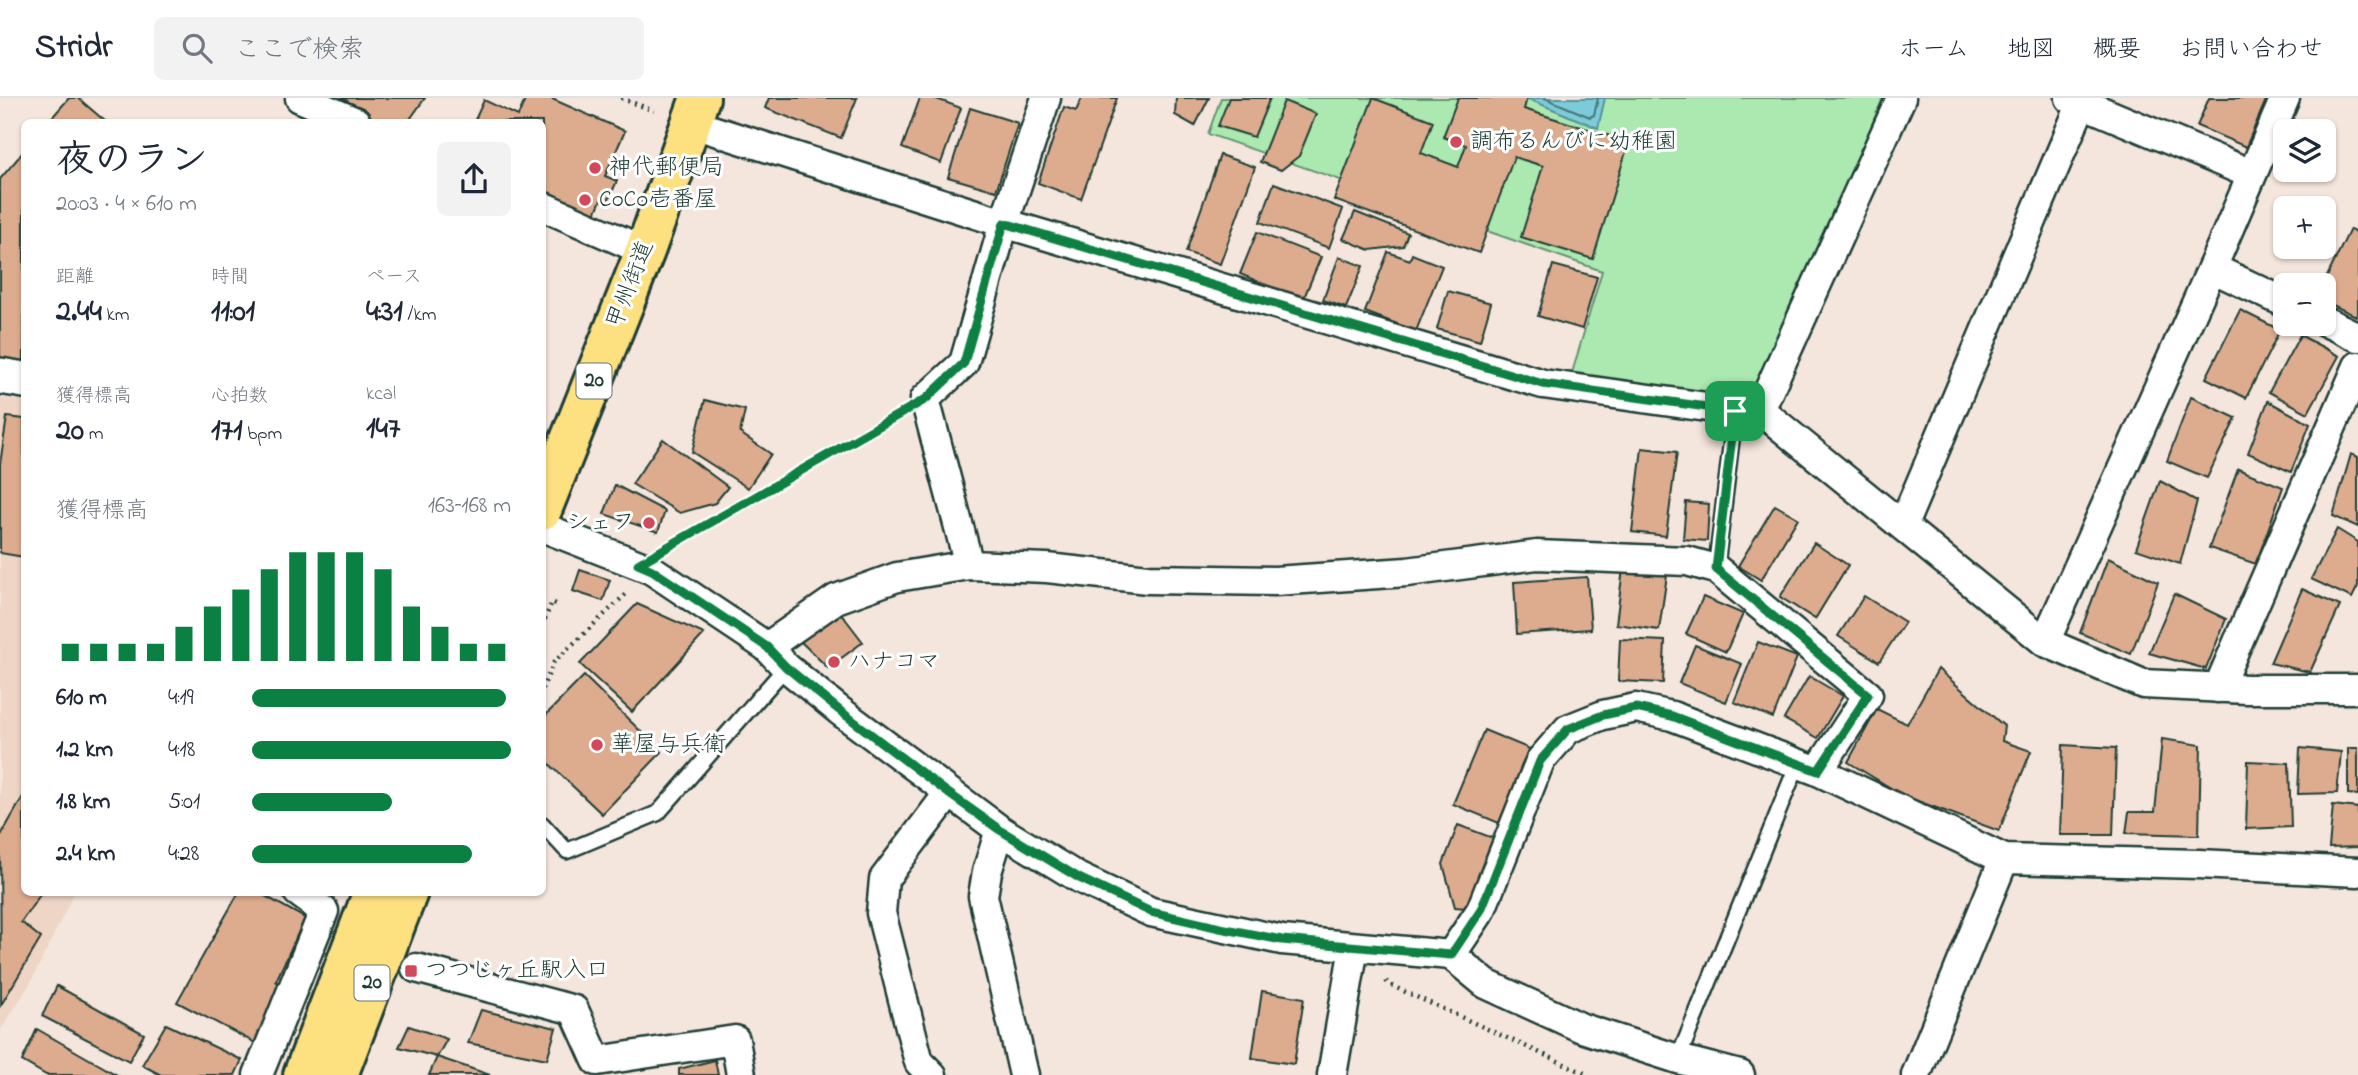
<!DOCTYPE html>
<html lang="ja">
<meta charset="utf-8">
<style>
body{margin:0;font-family:"Indie Flower","Klee One",sans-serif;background:#f2f2f3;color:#1f2937;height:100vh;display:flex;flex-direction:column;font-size:26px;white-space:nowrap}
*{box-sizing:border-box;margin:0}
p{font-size:23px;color:#747a83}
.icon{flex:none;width:38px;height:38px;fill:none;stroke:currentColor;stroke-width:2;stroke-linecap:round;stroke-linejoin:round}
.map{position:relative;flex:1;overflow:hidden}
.details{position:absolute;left:21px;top:21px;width:525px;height:777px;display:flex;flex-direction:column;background:#fff;border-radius:10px;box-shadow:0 2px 5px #0004}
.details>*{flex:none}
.tools{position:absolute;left:2273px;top:21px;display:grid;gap:14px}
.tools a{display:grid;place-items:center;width:63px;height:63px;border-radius:10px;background:#fff;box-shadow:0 2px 5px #0004;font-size:35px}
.pin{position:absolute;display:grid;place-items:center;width:60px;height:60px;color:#fff;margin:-30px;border-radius:14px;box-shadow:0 4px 10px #0006}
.round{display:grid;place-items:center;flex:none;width:74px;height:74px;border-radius:10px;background:#f2f2f3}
.head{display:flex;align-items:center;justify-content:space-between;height:119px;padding:0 35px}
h1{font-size:38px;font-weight:700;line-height:52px}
.stats{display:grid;grid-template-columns:repeat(3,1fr);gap:10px;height:119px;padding:7px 35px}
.stats div{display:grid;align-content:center}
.stats b{font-size:30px;font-weight:700}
.stats small{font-size:19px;font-weight:400}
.stats p{font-size:19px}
.chart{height:196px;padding:14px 35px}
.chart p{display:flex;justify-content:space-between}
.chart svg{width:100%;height:126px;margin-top:7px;stroke:#0b8043;stroke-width:6}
ul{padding:0 35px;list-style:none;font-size:23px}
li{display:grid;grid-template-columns:112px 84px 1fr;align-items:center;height:52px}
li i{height:18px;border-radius:9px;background:#0b8043}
header{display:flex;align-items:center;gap:42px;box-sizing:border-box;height:98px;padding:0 35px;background:#fff;border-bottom:2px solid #e0e1e3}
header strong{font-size:33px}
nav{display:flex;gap:38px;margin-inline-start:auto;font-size:24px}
.search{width:490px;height:63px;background:#f2f2f3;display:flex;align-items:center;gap:18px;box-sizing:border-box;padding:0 24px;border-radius:10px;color:#747a83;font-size:26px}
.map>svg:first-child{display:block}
</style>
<header>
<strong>Stridr</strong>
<div class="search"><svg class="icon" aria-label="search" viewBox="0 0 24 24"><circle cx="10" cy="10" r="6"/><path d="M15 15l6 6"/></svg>ここで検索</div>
<nav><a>ホーム</a><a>地図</a><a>概要</a><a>お問い合わせ</a></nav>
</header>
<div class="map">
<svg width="2358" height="977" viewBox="0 0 2358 977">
<rect width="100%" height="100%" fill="#f5e6dd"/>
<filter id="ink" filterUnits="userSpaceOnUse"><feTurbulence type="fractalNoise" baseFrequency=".0143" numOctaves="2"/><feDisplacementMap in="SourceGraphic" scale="14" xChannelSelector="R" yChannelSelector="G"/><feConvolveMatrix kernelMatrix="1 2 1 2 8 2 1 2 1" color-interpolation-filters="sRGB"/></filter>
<g filter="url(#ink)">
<!-- built -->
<polygon fill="#eed5c6" points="0,300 24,303 24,794 74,795 30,886 0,933"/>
<!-- green -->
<polygon fill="#abe9b0" stroke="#659372" stroke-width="2" points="1221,0 1883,0 1759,299 1670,306 1572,275 1602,173 1208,36"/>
<!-- water -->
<polygon fill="#7dcbda" stroke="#579298" stroke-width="2" points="1526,0 1605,0 1598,30"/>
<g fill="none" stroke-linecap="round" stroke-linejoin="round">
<!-- shore -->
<polyline stroke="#457676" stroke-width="2" points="1545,0 1590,19 1594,17 1598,0"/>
</g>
<!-- building -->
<g fill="#ddac8f" stroke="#1f3d34" stroke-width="2">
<polygon points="69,0 78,0 106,24 48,24"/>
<polygon points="343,0 425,0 408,24 378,24"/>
<polygon points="526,0 550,0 625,33 605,78 617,83 607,105 601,102 594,118 542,95 542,24 474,24 484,2 518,18"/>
<polygon points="769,0 857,0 841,40 765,10"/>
<polygon points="920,0 934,0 961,10 941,65 902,50"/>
<polygon points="1082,0 1117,0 1081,101 1038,85 1064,9 1076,13"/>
<polygon points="1176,0 1209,0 1195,28 1175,17"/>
<polygon points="1229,0 1270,0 1254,39 1218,28"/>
<polygon points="1373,0 1433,23 1421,55 1458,69 1466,47 1443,39 1458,0 1527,0 1524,11 1629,44 1593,161 1521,139 1543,68 1514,59 1479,155 1334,102"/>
<polygon points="2209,0 2267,0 2246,49 2197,28"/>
<polygon points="1284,3 1316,16 1299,58 1281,72 1260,64"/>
<polygon points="970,10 1018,25 996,93 948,79"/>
<polygon points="24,53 24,270 0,266 0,81"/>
<polygon points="1220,57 1255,69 1220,166 1186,154"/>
<polygon points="1274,85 1343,111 1329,150 1260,124"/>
<polygon points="1355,114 1408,135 1403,148 1370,152 1343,141"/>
<polygon points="2350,131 2358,135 2358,215 2356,218 2324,203 2323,187"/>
<polygon points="1257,134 1321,159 1303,202 1240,176"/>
<polygon points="1388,154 1410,162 1412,156 1442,168 1416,233 1365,214"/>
<polygon points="1339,159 1363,168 1346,210 1323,202"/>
<polygon points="1553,167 1597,179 1582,231 1538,218"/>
<polygon points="1448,193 1491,205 1480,243 1437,231"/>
<polygon points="2240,212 2280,232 2246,300 2206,280"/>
<polygon points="2300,237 2339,258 2308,315 2269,294"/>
<polygon points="2191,299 2236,320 2207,380 2167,363"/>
<polygon points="705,302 745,312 740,335 771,356 748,390 692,354"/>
<polygon points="2268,303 2310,326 2291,374 2248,355"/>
<polygon points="7,319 24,321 24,459 0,455 0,366"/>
<polygon points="663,341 728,389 715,405 680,415 632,386"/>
<polygon points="1642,350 1677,354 1666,438 1632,434"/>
<polygon points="2351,356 2358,359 2358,429 2333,418"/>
<polygon points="2238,371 2283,389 2256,466 2209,450"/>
<polygon points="2160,383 2197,403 2180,466 2136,451"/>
<polygon points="615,387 665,413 658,434 604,416"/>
<polygon points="1686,404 1709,406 1707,443 1683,441"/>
<polygon points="1775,407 1798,420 1761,482 1738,468"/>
<polygon points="2337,431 2358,444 2358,488 2352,500 2311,481"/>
<polygon points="1814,445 1848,467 1815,521 1780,499"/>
<polygon points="2108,460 2158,484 2131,556 2080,535"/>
<polygon points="1623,471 1667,477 1659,532 1616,526"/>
<polygon points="580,472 610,482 603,503 573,493"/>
<polygon points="1587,479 1591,531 1517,536 1514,484"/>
<polygon points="2302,491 2340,508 2310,574 2270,565"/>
<polygon points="2174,496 2226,521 2206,571 2149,555"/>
<polygon points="1864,498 1905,524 1879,564 1838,538"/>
<polygon points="1703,499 1743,516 1726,554 1686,536"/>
<polygon points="637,506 704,536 632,614 580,566"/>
<polygon points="837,510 863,544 828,570 797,540"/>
<polygon points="1620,541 1665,543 1663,585 1618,583"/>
<polygon points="1758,544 1797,559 1773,620 1734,604"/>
<polygon points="1695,547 1742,566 1726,604 1679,585"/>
<polygon points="1938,571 2004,628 2002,643 2031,653 1999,733 1904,698 1848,664 1877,611 1907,626"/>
<polygon points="584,578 662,654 602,716 542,659 542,621"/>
<polygon points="1809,578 1843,598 1818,640 1784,621"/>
<polygon points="1484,632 1530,651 1499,725 1453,706"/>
<polygon points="2162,641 2201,647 2199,737 2126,735 2129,714 2155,714"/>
<polygon points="2063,647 2116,650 2113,737 2060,737"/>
<polygon points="2300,650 2341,654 2337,695 2298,696"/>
<polygon points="2348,650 2358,650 2358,697 2348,696"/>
<polygon points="2248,663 2289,665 2291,729 2246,731"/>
<polygon points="24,697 24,794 42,794 21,824 41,840 1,907 0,739"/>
<polygon points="2333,707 2358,710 2358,749 2329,750"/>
<polygon points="1458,727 1493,740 1466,810 1455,809 1443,766"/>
<polygon points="239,794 258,794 305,820 276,883 284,890 255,945 177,904"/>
<polygon points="57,888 144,936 129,963 42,918"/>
<polygon points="1262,893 1304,900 1294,966 1252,960"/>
<polygon points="481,912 556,930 547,961 468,945"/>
<polygon points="166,926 242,962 235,977 161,977 142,967"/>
<polygon points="409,928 447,941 437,959 399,949"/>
<polygon points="37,931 117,977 46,977 22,963"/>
<polygon points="437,959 490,977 429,977"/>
<polygon points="715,962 718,977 679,977 679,971"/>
</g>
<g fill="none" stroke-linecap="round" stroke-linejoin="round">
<!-- service casing -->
<g stroke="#1f3d34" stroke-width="19">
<g id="service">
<polyline points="1716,471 1735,313"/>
<polyline points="542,726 567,753 658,715 786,569"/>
<polyline points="1678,961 1798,665"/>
</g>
</g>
<!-- minor casing -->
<g stroke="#1f3d34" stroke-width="33">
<g id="minor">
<polyline points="300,0 356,24"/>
<polyline points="2070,0 2251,76"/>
<polyline points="690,25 1004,125 1543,286 1735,313 1760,312 2045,544 2143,586 2247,591 2358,591"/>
<polyline points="542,108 645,153"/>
<polyline points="2212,170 2286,205"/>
<polyline points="2324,223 2358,239"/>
<polyline points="1760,312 1901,0"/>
<polyline points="1903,427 2084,0"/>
<polyline points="542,429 652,472 767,549 786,569 840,613 1000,732 1079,780 1151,814 1282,842 1451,857 1486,886 1582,930 1678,961 1740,977"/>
<polyline points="969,467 925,301 964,265 1004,125 1046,0"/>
<polyline points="2045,544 2212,170 2285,0"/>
<polyline points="767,549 836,501 897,479 969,467 1047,470 1148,481 1275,483 1407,474 1537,457 1687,463 1716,471 1868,597 1818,673"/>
<polyline points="2218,590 2358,268"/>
<polyline points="1000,732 987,774 983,798 1024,977"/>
<polyline points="1451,857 1481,812 1540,663 1568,631 1603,617 1636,610 1672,618 1818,673 2004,761 2199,766 2358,774"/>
<polyline points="416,870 574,912 597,963 735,942 741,977"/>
<polyline points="258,977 324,813 298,794"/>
<polyline points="932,977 919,964 881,815 884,781 949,695"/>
<polyline points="1332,977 1354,849"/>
<polyline points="1916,977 2004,761"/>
</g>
</g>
<!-- tertiary casing -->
<g stroke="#1f3d34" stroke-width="40">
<polyline id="tertiary" points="0,278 24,282"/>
</g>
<!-- trunk casing -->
<g stroke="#1f3d34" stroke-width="44">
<g id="trunk">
<polyline points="542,412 645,153 700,0"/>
<polyline points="303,977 373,794"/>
<polyline points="338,977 408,794"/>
</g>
</g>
<!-- path -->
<g stroke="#1f3d34" stroke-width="4.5" stroke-dasharray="2 5" stroke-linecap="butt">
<polyline points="621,0 654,13"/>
<polyline points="671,447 897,317"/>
<polyline points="542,528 552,504 558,507"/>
<polyline points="542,591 554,564 626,496"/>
<polyline points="1386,883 1390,887 1589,977"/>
</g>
<!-- service -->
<use href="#service" stroke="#fff" stroke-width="14"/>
<!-- minor -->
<use href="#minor" stroke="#fff" stroke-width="28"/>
<!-- tertiary -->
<use href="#tertiary" stroke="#fff" stroke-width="35"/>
<!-- trunk -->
<use href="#trunk" stroke="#fde080" stroke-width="38"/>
</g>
</g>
<g fill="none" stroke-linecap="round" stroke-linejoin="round" filter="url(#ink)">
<!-- route casing -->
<g stroke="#fff" stroke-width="14">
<polygon id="route" points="1004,125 1543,286 1735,313 1716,471 1868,597 1818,673 1672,618 1636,610 1603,617 1568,631 1540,663 1481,812 1451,857 1282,842 1220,830 1151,814 1079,780 1000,732 948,695 839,612 786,569 767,549 652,472 638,466 926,301 964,265"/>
</g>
<!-- route -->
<use href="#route" stroke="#0b8043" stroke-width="9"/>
</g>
<!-- markers -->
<g fill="#d1495b" stroke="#fff" stroke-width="2.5">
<circle cx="1456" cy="44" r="7"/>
<circle cx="595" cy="70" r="7"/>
<circle cx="585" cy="102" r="7"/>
<circle cx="649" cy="425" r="7"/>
<circle cx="834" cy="564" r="7"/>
<circle cx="597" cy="647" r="7"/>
<rect x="404" y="866" width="14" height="14" rx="3.5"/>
</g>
<g text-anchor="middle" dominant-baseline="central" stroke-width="6" stroke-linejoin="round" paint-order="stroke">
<!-- shield labels -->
<g fill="#fff" stroke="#627771" stroke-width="2">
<rect x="576.5" y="265.5" width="35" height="35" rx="5"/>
<rect x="354.5" y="867.5" width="35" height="35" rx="5"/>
</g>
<g font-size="21" font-weight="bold" fill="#1f3d34">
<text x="594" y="283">20</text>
<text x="372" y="885">20</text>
</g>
<!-- poi labels -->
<g font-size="23" fill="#1f3d34" stroke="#fff" text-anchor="start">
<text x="1470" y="44">調布るんびに幼稚園</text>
<text x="609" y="70">神代郵便局</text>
<text x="599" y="102">CoCo壱番屋</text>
<text x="635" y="425" text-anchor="end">シェフ</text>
<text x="848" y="564">ハナコマ</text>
<text x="611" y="647">華屋与兵衛</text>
<text x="425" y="873">つつじヶ丘駅入口</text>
</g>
<!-- street labels -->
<g font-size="23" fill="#1f3d34" stroke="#fff">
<text transform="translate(631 187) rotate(-69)">甲州街道</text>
</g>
</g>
</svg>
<div class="tools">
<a><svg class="icon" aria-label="layers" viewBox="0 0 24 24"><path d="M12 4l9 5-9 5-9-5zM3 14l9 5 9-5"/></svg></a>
<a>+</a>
<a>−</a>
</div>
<div class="pin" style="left:1735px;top:313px;background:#1e9e55"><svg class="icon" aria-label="arrive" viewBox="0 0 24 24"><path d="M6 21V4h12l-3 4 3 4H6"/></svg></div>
<section class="details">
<div class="head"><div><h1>夜のラン</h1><p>20:03 · 4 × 610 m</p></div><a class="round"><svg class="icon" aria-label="share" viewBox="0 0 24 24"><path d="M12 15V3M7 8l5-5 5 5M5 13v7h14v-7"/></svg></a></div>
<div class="stats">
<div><p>距離</p><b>2.44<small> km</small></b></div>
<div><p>時間</p><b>11:01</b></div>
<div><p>ペース</p><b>4:31<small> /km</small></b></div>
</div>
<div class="stats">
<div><p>獲得標高</p><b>20<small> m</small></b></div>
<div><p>心拍数</p><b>171<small> bpm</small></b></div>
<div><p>kcal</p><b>147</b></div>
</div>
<div class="chart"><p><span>獲得標高</span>163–168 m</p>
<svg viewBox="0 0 160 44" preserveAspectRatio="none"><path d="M5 44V38M15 44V38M25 44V38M35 44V38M45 44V32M55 44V25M65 44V19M75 44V12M85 44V6M95 44V6M105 44V6M115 44V12M125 44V25M135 44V32M145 44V38M155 44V38"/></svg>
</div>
<ul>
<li><b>610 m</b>4:19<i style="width:98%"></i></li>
<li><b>1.2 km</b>4:18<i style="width:100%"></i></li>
<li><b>1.8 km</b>5:01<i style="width:54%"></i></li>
<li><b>2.4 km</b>4:28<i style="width:85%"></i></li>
</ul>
</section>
</div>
